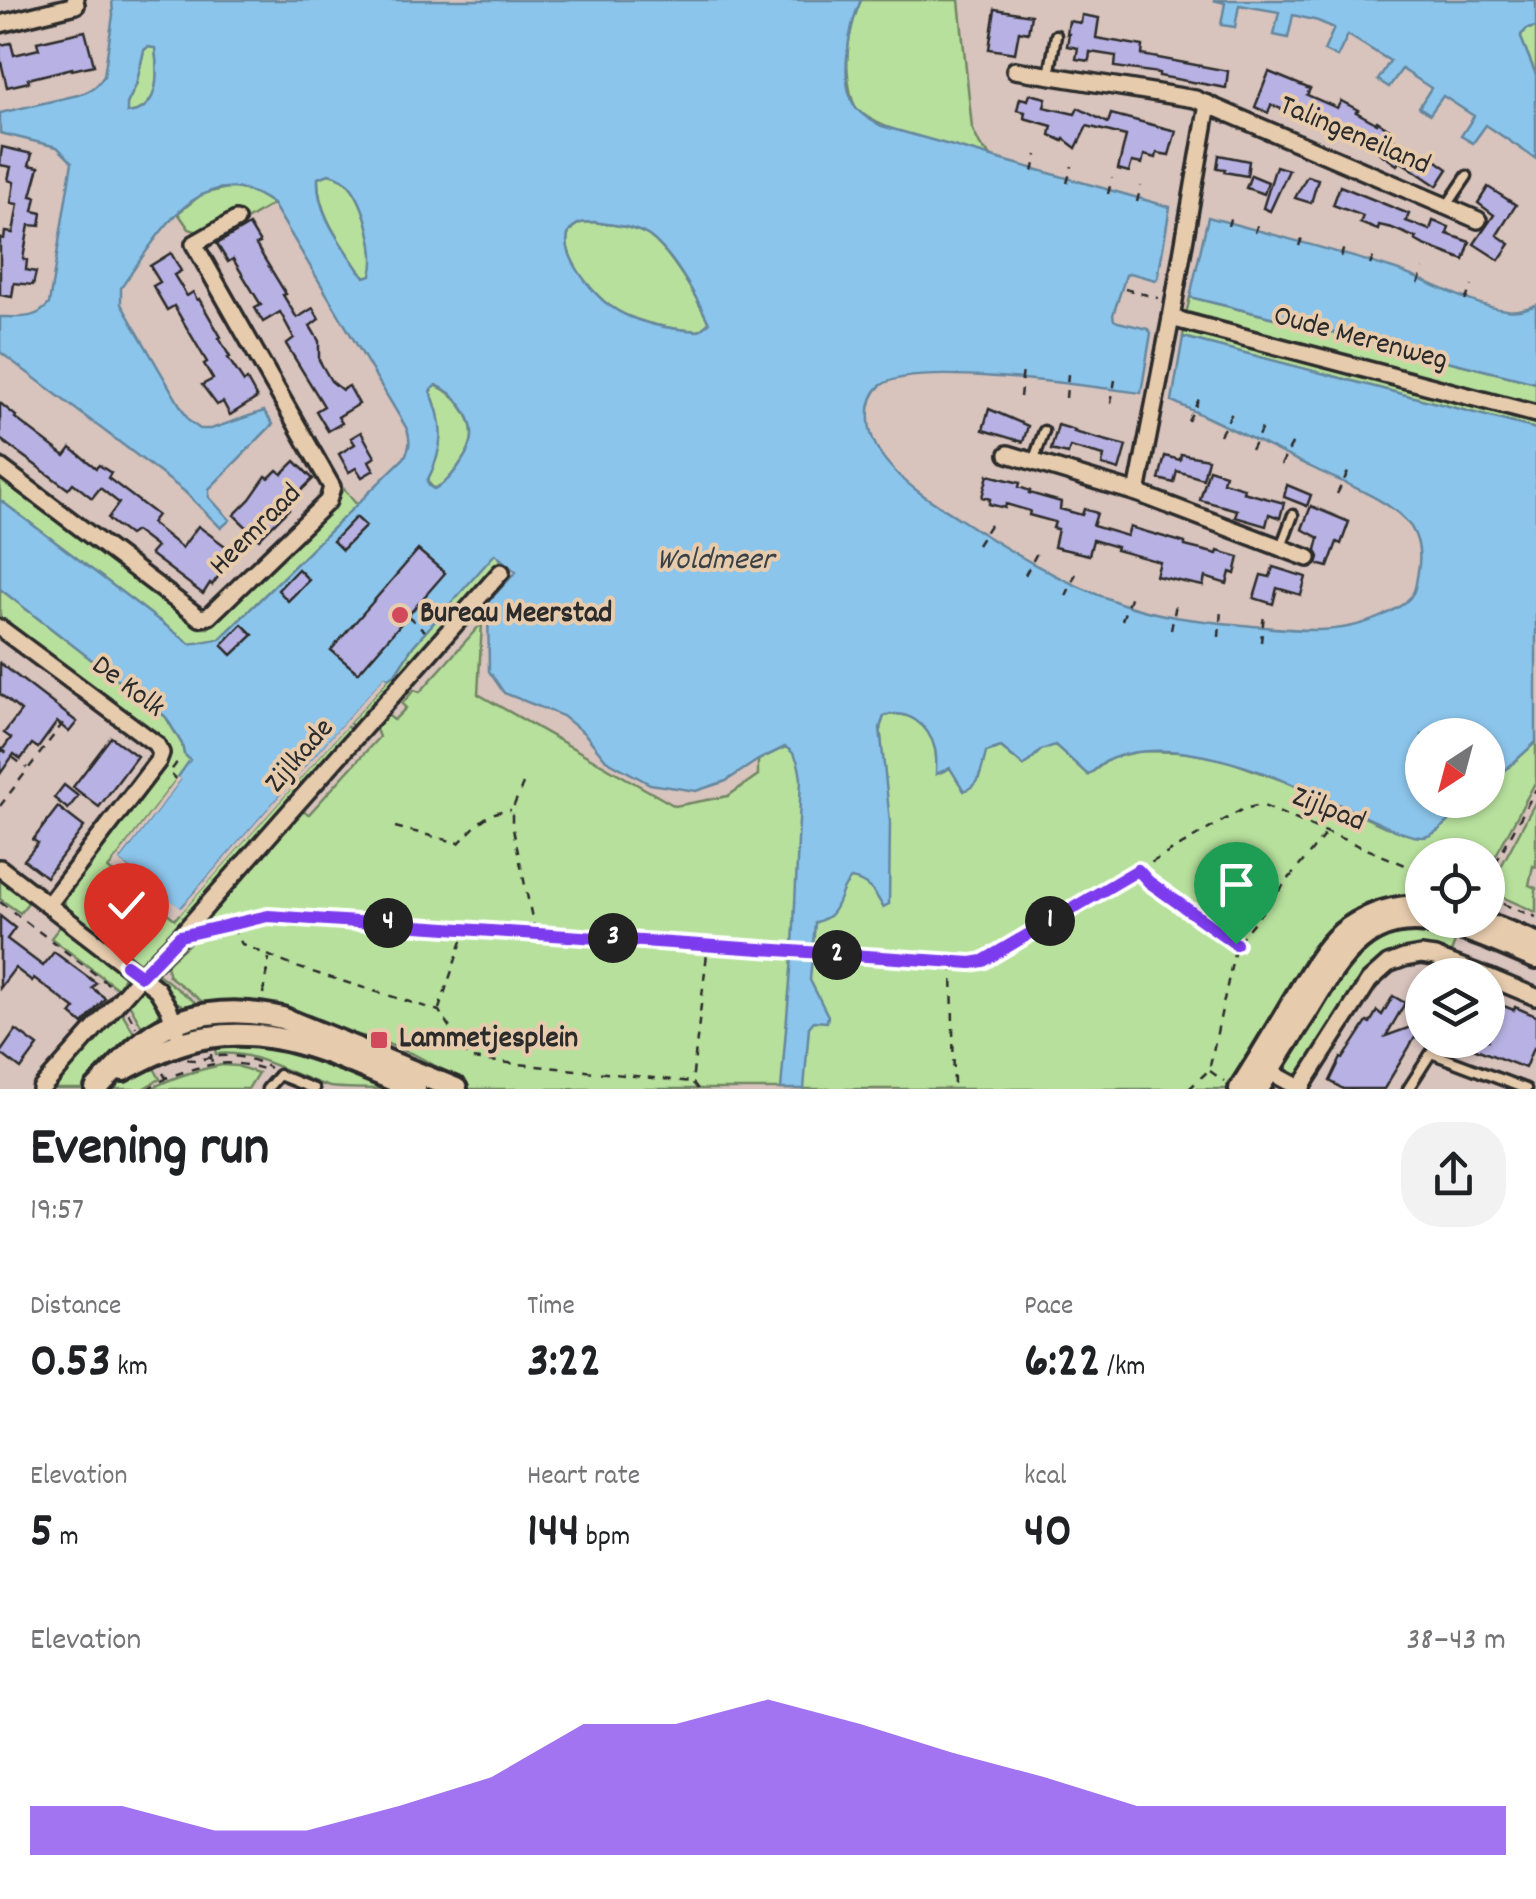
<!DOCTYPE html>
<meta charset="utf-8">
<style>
body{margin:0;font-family:Dekko,sans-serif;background:#f2f2f2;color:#202124;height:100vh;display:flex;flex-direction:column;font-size:38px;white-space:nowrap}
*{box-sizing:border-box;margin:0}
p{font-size:32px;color:#757577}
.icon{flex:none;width:55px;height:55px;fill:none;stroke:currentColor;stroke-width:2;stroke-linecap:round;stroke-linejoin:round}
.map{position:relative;height:1089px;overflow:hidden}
.sheet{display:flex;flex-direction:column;background:#fff;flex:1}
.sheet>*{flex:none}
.needle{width:65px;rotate:216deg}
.tools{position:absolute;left:1405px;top:718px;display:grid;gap:20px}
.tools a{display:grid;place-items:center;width:100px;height:100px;border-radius:50%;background:#fff;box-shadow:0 2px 8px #0004;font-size:50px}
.pin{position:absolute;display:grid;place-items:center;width:85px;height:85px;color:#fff;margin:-102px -42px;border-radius:50% 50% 50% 0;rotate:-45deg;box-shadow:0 0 10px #0007}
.pin .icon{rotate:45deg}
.km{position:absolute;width:50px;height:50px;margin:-25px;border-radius:50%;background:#222;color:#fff;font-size:28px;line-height:50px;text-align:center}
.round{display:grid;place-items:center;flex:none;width:105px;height:105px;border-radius:40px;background:#f2f2f2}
.headline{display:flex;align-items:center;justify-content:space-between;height:170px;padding:0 30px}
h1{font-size:55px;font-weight:700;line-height:75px}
.figures{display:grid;grid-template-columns:repeat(3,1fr);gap:15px;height:170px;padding:10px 30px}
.figures div{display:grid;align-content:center}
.figures b{font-size:50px;font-weight:700}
.figures small{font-size:28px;font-weight:400}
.figures p{font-size:28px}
.chart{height:280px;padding:20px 30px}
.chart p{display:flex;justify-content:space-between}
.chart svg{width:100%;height:180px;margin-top:10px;fill:#7c3aed;opacity:.7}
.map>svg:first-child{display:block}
</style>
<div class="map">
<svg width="1536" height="1089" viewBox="0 0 1536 1089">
<rect width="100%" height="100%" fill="#d8c3bd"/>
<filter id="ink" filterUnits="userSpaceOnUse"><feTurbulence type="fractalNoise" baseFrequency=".01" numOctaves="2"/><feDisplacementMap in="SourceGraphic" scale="20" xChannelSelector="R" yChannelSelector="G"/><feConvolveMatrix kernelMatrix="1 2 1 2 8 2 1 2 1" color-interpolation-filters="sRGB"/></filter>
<g filter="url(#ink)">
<!-- green -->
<g fill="#b7e09c" stroke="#718664" stroke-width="2.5">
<path d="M861,0H959L972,128L980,145L992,157C961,148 872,132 855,106C850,97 849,86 848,76C845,51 851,23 861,0Z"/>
<polygon points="1536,27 1536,75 1521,38 1521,35 1527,29"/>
<path d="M148,47L155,48C158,73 162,111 126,113L127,104L136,85L144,50Z"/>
<path d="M329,174C337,176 345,179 350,186C365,204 378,253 372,275L366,277L359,271C341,243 317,213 318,178Z"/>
<polygon points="231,187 254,192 273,204 243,222 237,212 201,233 189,229 178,213 202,194"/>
<path d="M594,222C611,225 634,226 649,236C671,252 697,298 709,323L699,331C669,329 635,324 610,306C593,295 546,239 578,224C579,223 593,222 594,222Z"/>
<polygon points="1190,297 1536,383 1536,409 1186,314"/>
<polygon points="1184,330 1536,421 1536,429 1183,337"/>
<path d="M435,385C453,392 474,416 472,437C471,448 464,458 458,467C451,477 445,484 434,489L427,481C444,449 444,423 430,390Z"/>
<polygon points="0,476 199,628 208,628 216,622 330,507 344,489 357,505 220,639 190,644 0,500"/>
<polygon points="495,553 501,558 499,565 356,728 349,723 388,679 395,674 413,646"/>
<polygon points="0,589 166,717 182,744 184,754 191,760 108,869 175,919 346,726 353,731 152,957 145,963 135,963 66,911 64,897 167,761 169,754 166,746 0,619"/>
<path d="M482,623L478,694L675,806L728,796L758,775V760L785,747L794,752L882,746L880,727L884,716C907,708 930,725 935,749C937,757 936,767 937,774L950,768L979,778L986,752L1001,747L1024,766L1041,750L1055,744L1088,775L1111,758L1141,751L1182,752L1223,759L1287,782L1386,827L1434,833L1472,800H1488V786L1536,742V781L1488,870V855H1422V899L1395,901L1233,1089H467L464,1088L465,1082L415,1055L378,1040L346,1032L277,1005L236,1000L204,1003L169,976L166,965C179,951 193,942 206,928L202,926L201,921L299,810L309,814L379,737L374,724L385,713L394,720L406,708L402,704L414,690L420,692Z"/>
<polygon points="1536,801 1536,867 1533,866 1529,885 1536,888 1536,912 1488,891"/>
<polygon points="0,877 30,900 20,913 0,899"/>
<polygon points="62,924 126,972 118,989 51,938"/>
<polygon points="1406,926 1458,934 1450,955 1382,960 1371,968 1364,976 1303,1073 1292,1075 1285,1067 1286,1054 1362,944"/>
<path d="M158,974L195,1002L197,1009C176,1008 164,992 158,974Z"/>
<path d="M145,990L157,1000C162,1016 158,1023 145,1032L127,1000L138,991Z"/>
<polygon points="120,1009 137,1038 85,1089 50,1089"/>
<path d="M214,1043L298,1048L401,1089C381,1089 348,1089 330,1087C291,1076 259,1050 216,1054Z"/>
<polygon points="150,1061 160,1079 142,1089 109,1089"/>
<path d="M222,1065L237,1066L258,1073L248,1089H151C174,1076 197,1070 222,1065Z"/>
</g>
<!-- water -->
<g fill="#8cc5eb" stroke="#65879e" stroke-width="2.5" fill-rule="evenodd">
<path d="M112,0H861C849,26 838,83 856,108C863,116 873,122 882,126L1170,207L1158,278L1156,280L1130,273L1126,275L1113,315L1114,320L1118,322L1148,329L1151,333L1141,393C1095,387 912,360 880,386C870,395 868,408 869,421C870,438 879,454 891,467C909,488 935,503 957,517C1007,550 1060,582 1117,602C1157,617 1201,621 1243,625C1294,630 1343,638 1390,612C1398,608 1409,601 1413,593C1416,588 1417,577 1418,571C1421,556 1419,540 1411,527C1394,501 1343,483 1315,469C1267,446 1220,423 1172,401L1183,337L1536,429V742L1488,786V735H1422V800H1472C1462,809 1436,837 1423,837C1406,838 1367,817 1351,810C1289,781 1182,732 1113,758C1104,761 1096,769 1088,775L1055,745L1041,750L1024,766L1001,747L986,752C982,767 981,785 964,791L950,768L936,774C936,766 937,757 935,749C929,725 907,708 884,716L880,728L890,821L889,904L883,907C875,892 868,882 851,879C839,889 841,905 830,915C826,919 820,920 815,923L810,980L828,1016L827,1022L814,1021L809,1027L804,1089H781L793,945L801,779C799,765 798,754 785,747L758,760L726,781L696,791L650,784L606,760L585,734L563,716L504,693L489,671L488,602L516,572L495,554L413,646L395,674L388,678L385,677L180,909L119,861L180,780L178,777L190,760L184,754L182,744L166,717L0,589V500L190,644L220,639L404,458C410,448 411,441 407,429L273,204C202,152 157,237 121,288V304L189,421L200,429H211L264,411L273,424L209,489V497L230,520L221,528L184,491L0,352V317C20,317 36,320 49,304L72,162L57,147L0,133V113L78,95C91,91 97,87 104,76L113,15ZM148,47L155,48C158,72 161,111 127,113V104L136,85L144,50ZM329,174C338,176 345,179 350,186C365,204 378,253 371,275L365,277L359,271C341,243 316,213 318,178ZM594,222C611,225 634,226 649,236C672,252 697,298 709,323L699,331C669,329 635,324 610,306C593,295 546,239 578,224C583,221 589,223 594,222ZM436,385C454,392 474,416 472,437C471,448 464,458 458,467C451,477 445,484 434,489L429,486L427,481C444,449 445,424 430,391Z"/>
<polygon points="1213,0 1536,0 1536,27 1527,29 1521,35 1521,38 1536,75 1536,159 1486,125 1473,143 1461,136 1474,116 1443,96 1430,114 1419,107 1431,88 1402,69 1389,87 1378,80 1390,61 1348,35 1337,57 1324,51 1334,28 1318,21 1293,15 1288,38 1274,35 1279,12 1239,5 1235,27 1221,25 1225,3"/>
<path d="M1208,217C1270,234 1334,250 1396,270C1428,281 1473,306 1506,310C1516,312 1526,309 1536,305V383L1190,297Z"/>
</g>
<!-- pier -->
<polygon fill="#d8c3bd" points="385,676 388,679 180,914 115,864 114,862 178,777 181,779 119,861 181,908"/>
<!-- building -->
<g fill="#b8b1e3" stroke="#2b2b2b" stroke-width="2.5">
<polygon points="995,9 1031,15 1028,33 1019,31 1015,53 989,49"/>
<polygon points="1082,15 1099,18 1096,38 1143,46 1142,55 1228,71 1226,88 1159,76 1159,73 1115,67 1116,56 1090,52 1089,61 1076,59 1078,48 1067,46 1069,34 1067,34 1069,21 1081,23"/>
<polygon points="85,31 94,65 72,70 72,68 28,79 29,82 7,87 0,58 0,45 11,43 14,55 39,49 37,42"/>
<polygon points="1269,72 1310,89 1307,95 1337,108 1341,101 1358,110 1356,112 1376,123 1377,121 1394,132 1391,137 1412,152 1434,159 1448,169 1437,186 1400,161 1397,165 1371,147 1373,144 1357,132 1315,111 1311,120 1271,105 1268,113 1255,107"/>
<polygon points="1030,94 1046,98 1044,107 1075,114 1078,108 1108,123 1111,114 1176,131 1169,155 1157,153 1156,158 1144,155 1142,164 1132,162 1129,172 1118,169 1126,136 1087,126 1076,148 1064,139 1063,141 1050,135 1052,126 1024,118 1025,112 1017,110 1020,98 1028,100"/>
<polygon points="2,147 32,154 29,165 39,167 31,196 36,197 33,211 42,213 40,226 29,225 23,259 27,260 26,270 36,272 33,285 14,283 12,297 0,295 0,238 4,239 5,232 13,233 18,204 11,203 14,182 8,180 11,167 0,165"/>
<polygon points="1219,155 1249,161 1247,176 1224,172 1225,169 1217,168"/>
<polygon points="1276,166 1289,170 1270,211 1263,208"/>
<polygon points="1251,175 1268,182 1264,194 1246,188"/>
<polygon points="1307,176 1318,179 1311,203 1295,198"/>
<polygon points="1340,186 1409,214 1406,221 1430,230 1433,221 1449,227 1447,234 1470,242 1464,260 1424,245 1415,240 1416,238 1392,228 1379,225 1378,230 1360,223 1363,216 1333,205"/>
<polygon points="1488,187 1516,205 1497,235 1510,244 1499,260 1474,244 1494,215 1478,203"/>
<polygon points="249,225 260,243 256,245 286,294 283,295 297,318 313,308 319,319 310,326 319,341 319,360 331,381 342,390 349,386 359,404 338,417 342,423 328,431 316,411 324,406 286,344 294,338 280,312 263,322 255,308 261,305 233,259 228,262 217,244"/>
<polygon points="171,253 181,271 174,275 187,296 193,292 197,300 199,299 221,337 219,338 230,357 228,358 244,382 247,380 257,398 230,415 223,402 217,405 202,385 213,379 204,364 207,362 174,306 167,310 153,286 160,282 150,266"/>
<polygon points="0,403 16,416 15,418 65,456 71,448 96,468 99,465 111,473 108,478 157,515 151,523 182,548 198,526 228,548 212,569 220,574 212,585 210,583 203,594 150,554 156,547 135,531 129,535 109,520 108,518 119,503 100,488 92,498 73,483 68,489 0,439"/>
<polygon points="989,409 1028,426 1023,442 983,430"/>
<polygon points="1058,425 1075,430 1074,432 1126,446 1119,470 1102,465 1104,456 1070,447 1068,454 1051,450"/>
<polygon points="361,432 375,457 369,461 374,470 362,477 356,468 349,472 339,454 355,444 351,438"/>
<polygon points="1181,454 1208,459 1203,479 1177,471 1174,483 1159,479 1165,456 1180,460"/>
<polygon points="295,461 313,479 286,505 289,509 259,539 234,515 250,499 266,476 269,478 277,470 282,474"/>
<polygon points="1209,469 1225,474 1223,482 1244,488 1243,492 1284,503 1280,518 1269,514 1266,526 1235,517 1237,510 1200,500"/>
<polygon points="988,475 1020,483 1019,487 1030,491 1029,493 1061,502 1060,509 1082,515 1084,509 1097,513 1093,526 1127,536 1130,527 1185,543 1185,546 1217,554 1218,551 1239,557 1235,574 1230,572 1227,584 1205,577 1203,586 1156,576 1160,562 1116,550 1117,547 1093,540 1089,555 1054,547 1058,529 1053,528 1055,522 1029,515 1030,511 1006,504 1005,508 989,504 990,499 982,497"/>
<polygon points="1287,485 1311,495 1307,506 1284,497"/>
<polygon points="1311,506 1349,522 1341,544 1337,542 1328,567 1317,564 1319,557 1316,550 1319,538 1302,529"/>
<polygon points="356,517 366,526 342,550 333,541"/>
<polygon points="418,550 445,573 358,673 331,650"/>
<polygon points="1273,567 1306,577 1301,595 1277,588 1273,604 1254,598 1261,575 1270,577"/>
<polygon points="298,569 309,580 288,601 278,590"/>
<polygon points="242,624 253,635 232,655 222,645"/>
<polygon points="0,663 77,722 69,732 57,722 38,748 32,744 21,759 14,754 0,774 0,753 11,738 4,733 21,711 0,694"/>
<polygon points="111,737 137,756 99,807 73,787"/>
<polygon points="64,785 78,796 68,809 54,798"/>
<polygon points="58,807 84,827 46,877 24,860 38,843 33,840"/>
<polygon points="0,916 15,928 7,939 43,966 54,952 96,983 92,988 105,998 83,1024 71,1014 75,1009 34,978 32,981 15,968 0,988"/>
<polygon points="1393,996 1405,1003 1386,1036 1422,1023 1422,1026 1384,1089 1343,1089 1330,1081 1341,1058 1343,1059 1367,1022 1370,1023 1377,1011 1382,1015"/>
<polygon points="1488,1003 1500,1008 1501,1005 1514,1010 1515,1007 1536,1016 1536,1049 1533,1048 1525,1068 1455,1041 1488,1040"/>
<polygon points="16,1030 38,1046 21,1069 0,1053"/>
</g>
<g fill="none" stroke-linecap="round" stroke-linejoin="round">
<!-- lane casing -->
<g stroke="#2b2b2b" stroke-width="15">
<g id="lane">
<polyline points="1049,76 1056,35"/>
<polyline points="1446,207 1467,176"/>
<polyline points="1033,462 1044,431"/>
<polyline points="1281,547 1293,515"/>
<polyline points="267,1089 279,1075 314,1089"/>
<polyline points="1408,1089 1431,1053 1526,1089"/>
</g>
</g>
<!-- street casing -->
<g stroke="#2b2b2b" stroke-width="22">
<g id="street">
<polyline points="0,24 76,5 75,0"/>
<polyline points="1015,70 1195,99 1478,220"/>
<polyline points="1171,318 1536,414"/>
<polyline points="1008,454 1137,493 1308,558"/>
<polyline points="0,467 200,618 209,616 328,501 332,487 194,244 236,220"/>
<polyline points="1137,493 1171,318 1208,104"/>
<polyline points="0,628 156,744 161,753 158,761 48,905"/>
<polyline points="0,868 157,989 169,1009 177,1031"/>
<polyline points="1488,977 1536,997"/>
<polyline points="1261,1067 1302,1089"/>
<polyline points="41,1089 141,976 180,936 501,572"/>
<polyline points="1300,1089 1369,981 1388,964 1404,958 1421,955 1435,957 1483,975"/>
</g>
</g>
<!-- secondary casing -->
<g stroke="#2b2b2b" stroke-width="28">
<g id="secondary">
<polyline points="1496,927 1536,943"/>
<path d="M123,1070C150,1056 178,1041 209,1037C283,1025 349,1062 415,1089"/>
<path d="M96,1089C111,1074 124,1058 140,1044C179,1010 234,1007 282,1018L456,1089"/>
<path d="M1240,1089C1259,1060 1276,1031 1293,1002C1309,977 1324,945 1349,928C1371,913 1396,906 1422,906"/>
<path d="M1258,1089C1274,1063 1290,1037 1307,1011C1340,956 1367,908 1442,924C1475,930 1506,946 1536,958"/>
</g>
</g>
<!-- path -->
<g stroke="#2b2b2b" stroke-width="2.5" stroke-dasharray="8 8" stroke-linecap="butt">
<polyline points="1033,172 1037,155"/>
<polyline points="1067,183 1072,166"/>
<polyline points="1108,194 1112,178"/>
<polyline points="1137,202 1141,186"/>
<polyline points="1228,226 1232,212"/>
<polyline points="1255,233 1259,219"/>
<polyline points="1299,246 1304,232"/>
<polyline points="1341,257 1345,243"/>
<polyline points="1370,265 1375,253"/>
<polyline points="1418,284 1424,269"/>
<polyline points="1125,289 1158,298"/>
<polyline points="1465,301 1472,286"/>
<polyline points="1020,397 1023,369"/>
<polyline points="1066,398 1068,374"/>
<polyline points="1111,403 1115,380"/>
<polyline points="1188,421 1199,399"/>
<polyline points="1220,435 1232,413"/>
<polyline points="1251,450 1262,428"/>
<polyline points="1281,465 1293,442"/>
<polyline points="1337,494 1348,472"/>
<polyline points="977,545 990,525"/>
<polyline points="1025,575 1037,553"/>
<polyline points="1066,596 1077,571"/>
<polyline points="408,616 425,631"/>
<polyline points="1122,620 1131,595"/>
<polyline points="1171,630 1176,604"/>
<polyline points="1219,637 1221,609"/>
<polyline points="1261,642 1264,614"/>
<polyline points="0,748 27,768"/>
<polyline points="175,763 176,764 169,773 176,779"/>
<polyline points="523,784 512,810 512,824 535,932"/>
<polyline points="0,806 70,714"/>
<path d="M395,827L459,843C475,827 487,810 511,810"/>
<polyline points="1138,870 1149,882 1235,943"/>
<polyline points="1488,877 1536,789"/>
<polyline points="1488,898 1536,917"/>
<polyline points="0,902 111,986"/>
<polyline points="232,927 242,944 293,966 439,1011 470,1059 692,1082"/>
<polyline points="206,931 267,915 971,963 983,961 1243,809 1261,805 1422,872"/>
<polyline points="112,934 137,903"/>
<polyline points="952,964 954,1089"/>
<polyline points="263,994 269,958"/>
<polyline points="439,1009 466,929"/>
<polyline points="128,1012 136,1027"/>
<polyline points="211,1054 212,1064"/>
<path d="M187,1059C198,1062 208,1057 220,1056C238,1055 255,1059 270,1068"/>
<polyline points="1210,1071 1224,1081"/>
<path d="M163,1073L166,1078C205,1064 228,1057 269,1071"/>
<polyline points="147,1089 165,1079"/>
<polyline points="698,1089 692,1082 708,945"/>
<polyline points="1189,1089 1209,1070 1236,944 1326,833"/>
</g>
<!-- lane -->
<use href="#lane" stroke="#e6cbad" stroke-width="8"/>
<!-- street -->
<use href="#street" stroke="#e6cbad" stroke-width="15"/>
<!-- secondary -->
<use href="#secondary" stroke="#e6cbad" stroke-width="20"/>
</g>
</g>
<g fill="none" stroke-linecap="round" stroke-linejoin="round" filter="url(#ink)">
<!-- route casing -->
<g stroke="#fff" stroke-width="20">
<polyline id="route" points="126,965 141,976 180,936 268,916 971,963 983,961 1138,870 1149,882 1236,944"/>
</g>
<!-- route -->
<use href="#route" stroke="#7c3aed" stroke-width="12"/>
</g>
<!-- markers -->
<g fill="#d1495b" stroke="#e6cbad" stroke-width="4">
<circle cx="400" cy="615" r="10"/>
<rect x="369" y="1030" width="20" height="20" rx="5"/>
</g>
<g text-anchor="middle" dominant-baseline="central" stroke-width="8" stroke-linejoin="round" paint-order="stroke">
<!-- street labels -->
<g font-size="30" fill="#2b2b2b" stroke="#e6cbad">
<text transform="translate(1354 137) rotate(23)">Talingeneiland</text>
<text transform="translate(1360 340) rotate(15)">Oude Merenweg</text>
<text transform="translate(257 531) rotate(-45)">Heemraad</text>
<text transform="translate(127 688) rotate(37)">De Kolk</text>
<text transform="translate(301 757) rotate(-49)">Zijlkade</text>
<text transform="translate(1328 811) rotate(22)">Zijlpad</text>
</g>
<!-- poi labels -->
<g font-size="30" font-weight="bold" fill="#2b2b2b" stroke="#e6cbad" text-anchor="start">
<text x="420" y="615">Bureau Meerstad</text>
<text x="399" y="1040">Lammetjesplein</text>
</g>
<!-- water labels -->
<g font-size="32" font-style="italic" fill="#3a4248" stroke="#e6cbad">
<text x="715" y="562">Woldmeer</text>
</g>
</g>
</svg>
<div class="tools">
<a><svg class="needle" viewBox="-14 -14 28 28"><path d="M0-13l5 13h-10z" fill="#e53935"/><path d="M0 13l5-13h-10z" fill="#757577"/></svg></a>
<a><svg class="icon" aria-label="locate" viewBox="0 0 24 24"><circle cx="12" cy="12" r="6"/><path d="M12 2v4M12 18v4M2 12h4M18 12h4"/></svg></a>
<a><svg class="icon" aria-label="layers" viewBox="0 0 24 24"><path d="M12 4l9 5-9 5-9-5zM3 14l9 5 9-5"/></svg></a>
</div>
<div class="pin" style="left:1236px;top:944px;background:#1e9e55"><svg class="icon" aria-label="arrive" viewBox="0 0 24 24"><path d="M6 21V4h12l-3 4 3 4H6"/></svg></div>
<div class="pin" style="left:126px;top:965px;background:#d93025"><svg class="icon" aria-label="check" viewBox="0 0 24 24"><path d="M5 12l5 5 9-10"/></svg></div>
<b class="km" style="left:1050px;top:921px">1</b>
<b class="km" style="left:837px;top:955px">2</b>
<b class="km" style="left:613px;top:938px">3</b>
<b class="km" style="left:388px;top:923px">4</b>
</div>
<section class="sheet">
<div class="headline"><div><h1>Evening run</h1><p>19:57</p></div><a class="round"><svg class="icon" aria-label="share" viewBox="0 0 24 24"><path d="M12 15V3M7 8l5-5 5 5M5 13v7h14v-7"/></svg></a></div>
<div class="figures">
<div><p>Distance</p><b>0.53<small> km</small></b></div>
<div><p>Time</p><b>3:22</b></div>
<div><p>Pace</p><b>6:22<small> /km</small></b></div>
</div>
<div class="figures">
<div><p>Elevation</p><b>5<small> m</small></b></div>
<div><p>Heart rate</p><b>144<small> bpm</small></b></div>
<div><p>kcal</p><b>40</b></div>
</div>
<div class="chart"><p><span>Elevation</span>38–43 m</p>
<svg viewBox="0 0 160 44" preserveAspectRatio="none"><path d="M0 44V32L10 32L20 38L30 38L40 32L50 25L60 12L70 12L80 6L90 12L100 19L110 25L120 32L130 32L140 32L150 32L160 32V44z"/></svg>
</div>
</section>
